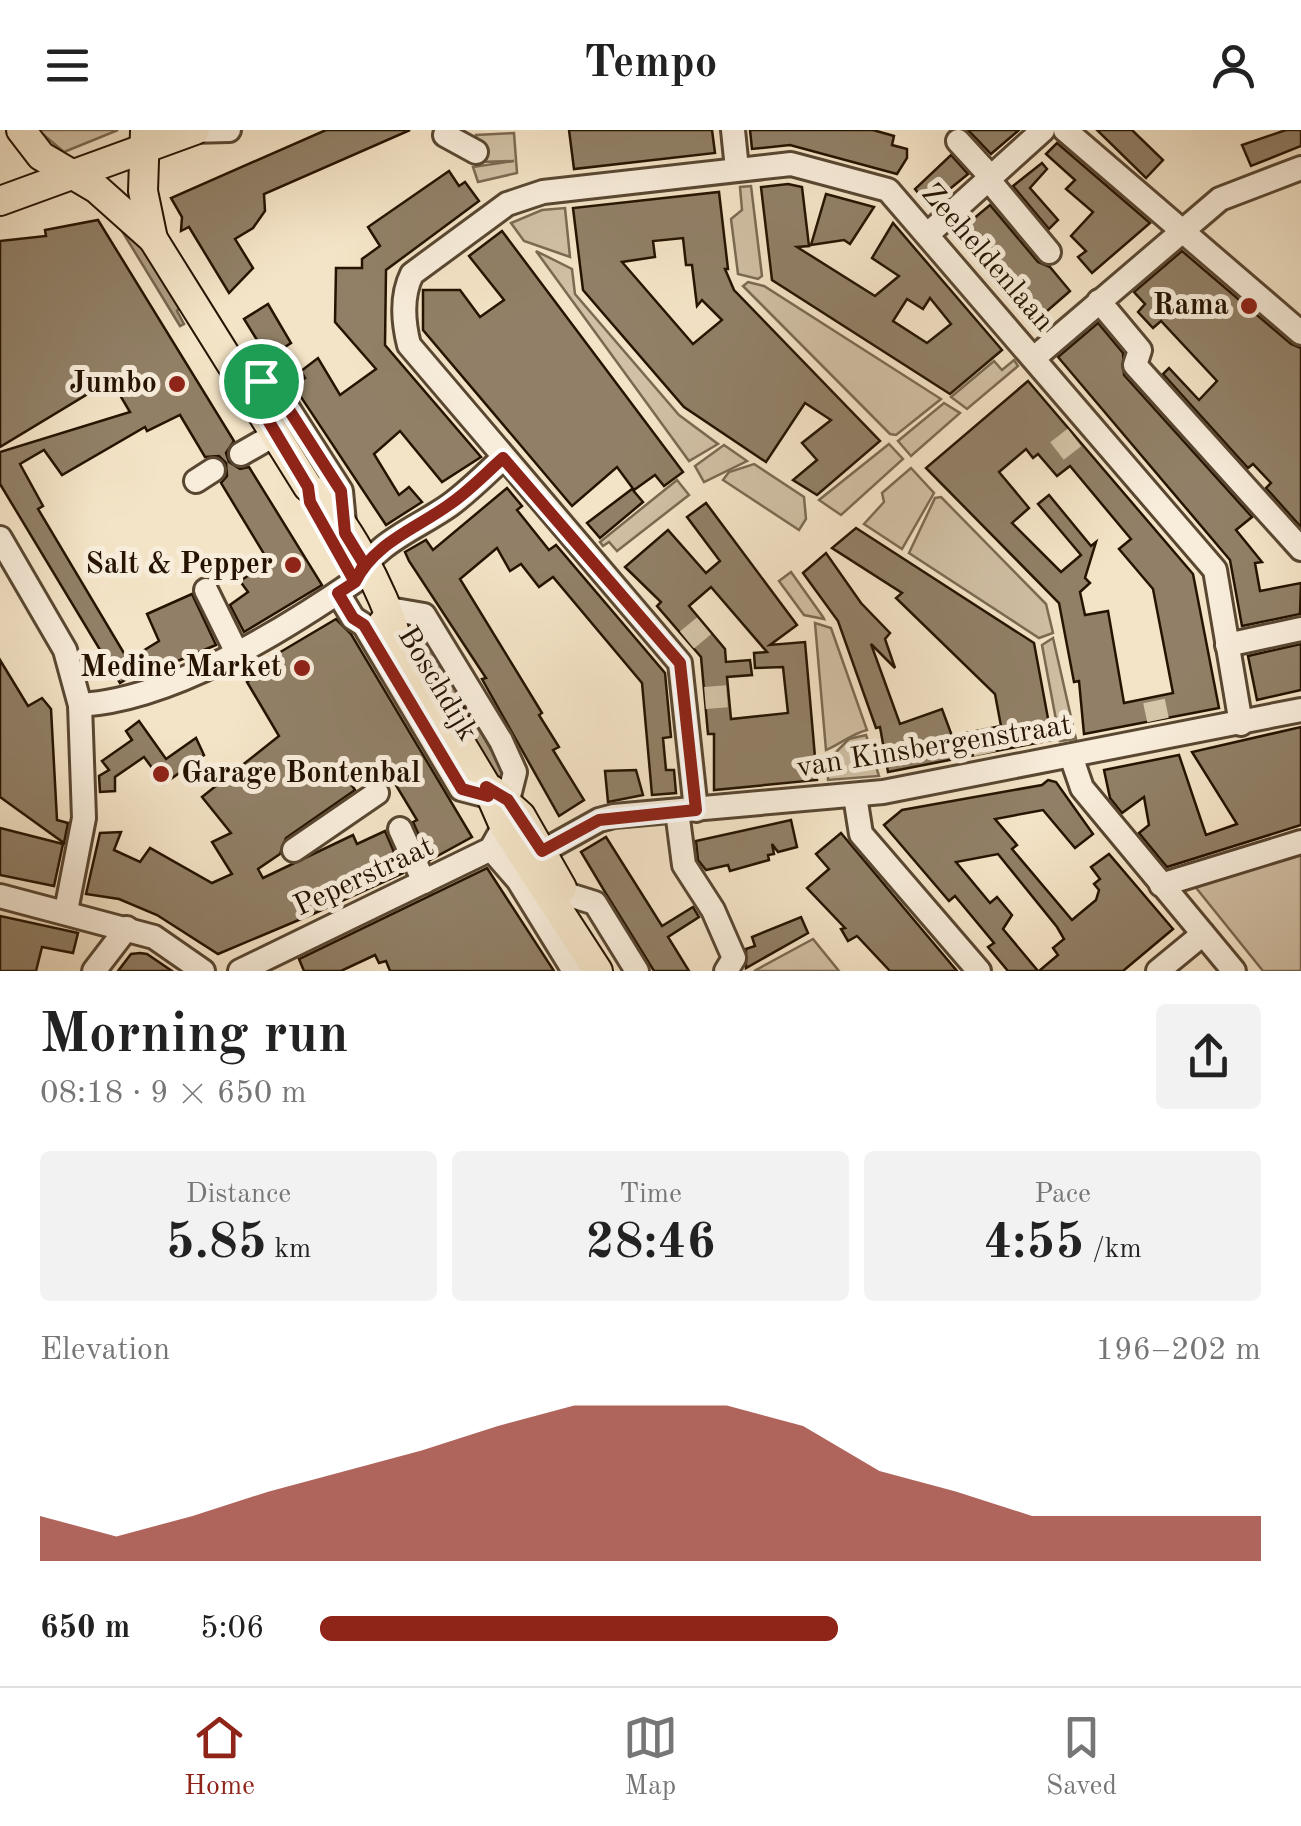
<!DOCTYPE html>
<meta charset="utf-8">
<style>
body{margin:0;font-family:"Old Standard TT",serif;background:#f2f2f2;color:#222;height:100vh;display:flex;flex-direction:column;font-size:38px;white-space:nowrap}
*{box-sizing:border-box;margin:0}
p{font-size:32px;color:#767676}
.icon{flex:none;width:55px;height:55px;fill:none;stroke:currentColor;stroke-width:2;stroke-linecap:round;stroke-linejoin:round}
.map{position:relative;height:841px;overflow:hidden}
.sheet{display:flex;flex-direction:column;background:#fff;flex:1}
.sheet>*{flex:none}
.pin{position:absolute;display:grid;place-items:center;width:85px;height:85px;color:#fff;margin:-42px;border:5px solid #fff;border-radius:50%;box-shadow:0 2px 10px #0007}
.round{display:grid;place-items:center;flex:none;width:105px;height:105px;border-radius:10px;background:#f2f2f2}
.head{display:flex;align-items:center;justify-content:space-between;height:170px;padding:0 40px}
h1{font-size:55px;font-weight:700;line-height:75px}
.figures{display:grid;grid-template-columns:repeat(3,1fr);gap:15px;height:170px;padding:10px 40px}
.figures div{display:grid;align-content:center;border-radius:10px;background:#f2f2f2;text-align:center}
.figures b{font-size:50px;font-weight:700}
.figures small{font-size:28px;font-weight:400}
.figures p{font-size:28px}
.chart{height:280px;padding:20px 40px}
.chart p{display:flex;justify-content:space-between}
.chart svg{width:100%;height:180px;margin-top:10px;fill:#8f2418;opacity:.7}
ul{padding:0 40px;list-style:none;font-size:32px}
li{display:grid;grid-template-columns:160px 120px 1fr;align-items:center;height:75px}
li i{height:25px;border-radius:12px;background:#8f2418}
header{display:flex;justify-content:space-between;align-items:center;height:130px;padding:0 40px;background:#fff;font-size:45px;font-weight:700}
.tab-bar{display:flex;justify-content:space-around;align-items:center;height:140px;border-top:2px solid #e0e0e0;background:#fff;font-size:28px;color:#767676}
.tab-bar a{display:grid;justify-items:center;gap:5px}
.tab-bar .active{color:#8f2418}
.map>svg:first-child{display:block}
</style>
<header><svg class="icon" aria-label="menu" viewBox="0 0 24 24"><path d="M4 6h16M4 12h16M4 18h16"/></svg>Tempo<svg class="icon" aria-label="person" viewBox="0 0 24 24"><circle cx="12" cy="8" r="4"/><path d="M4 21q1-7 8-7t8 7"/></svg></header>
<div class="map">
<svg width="1301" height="841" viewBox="0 0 1301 841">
<rect width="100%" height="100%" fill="#f4e4c7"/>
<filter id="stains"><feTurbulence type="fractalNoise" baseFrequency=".002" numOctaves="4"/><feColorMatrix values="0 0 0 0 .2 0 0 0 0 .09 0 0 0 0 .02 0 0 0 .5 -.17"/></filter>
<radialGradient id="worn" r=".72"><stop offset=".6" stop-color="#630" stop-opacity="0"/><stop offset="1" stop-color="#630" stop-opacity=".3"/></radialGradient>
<!-- green -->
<g fill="#d1c0a5" stroke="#7b6a52" stroke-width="2.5">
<polygon points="38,0 118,0 64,22"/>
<polygon points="514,3 517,43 478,52 473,37 514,31 479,32 476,5"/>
<polygon points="751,56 762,146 758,149 738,144 731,89 742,80 740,57"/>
<polygon points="565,78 570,127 524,111 511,93 542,80"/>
<polygon points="536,121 572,139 575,164 679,285 718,314 689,331"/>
<polygon points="748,152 764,156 941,269 896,305 890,304 743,156"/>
<polygon points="1014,230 1018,236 967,279 951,267 994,231 1002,240"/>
<polygon points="944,273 960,283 911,326 898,311"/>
<polygon points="889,314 903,329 841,385 819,370"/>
<polygon points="724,315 747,331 704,352 695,336"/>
<polygon points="754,334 804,367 806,389 799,400 723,350 729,342"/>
<polygon points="911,338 934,363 902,419 864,394 884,372 882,363"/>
<polygon points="677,350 689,365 617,421 609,412 603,416 600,412"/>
<polygon points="941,367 1046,474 1053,503 1039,508 909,423 935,368"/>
<polygon points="791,442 823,487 824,489 804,485 779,451"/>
<path d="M815,493L831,498L867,600C851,604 839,615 826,620Z"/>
<polygon points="1053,508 1076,609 1060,611 1042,515"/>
<polygon points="866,605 879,646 828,650 827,631 849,609"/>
<polygon points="1301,724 1301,841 1263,841 1193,754"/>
<polygon points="813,809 839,841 754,841"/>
</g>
<!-- water -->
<g fill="#ae9d83" stroke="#77664f" stroke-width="2.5">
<polygon points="128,97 181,175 177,181 184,194 180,196 122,101"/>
<path d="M402,486L416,490L491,620C504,627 507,641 501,654L408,505Z"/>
</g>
<!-- building -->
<g fill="#918067" stroke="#251300" stroke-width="2.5" fill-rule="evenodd">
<polygon points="326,0 410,0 264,64 265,81 253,98 235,109 253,138 229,163 189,97 181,101 182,87 171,68"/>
<polygon points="569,0 712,0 715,23 574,39"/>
<polygon points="750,0 873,0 894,6 892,15 907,19 907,28 897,44 790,15 752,19"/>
<polygon points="968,0 1019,0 991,24"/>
<polygon points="1097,0 1132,0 1163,30 1146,48"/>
<polygon points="1286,0 1301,0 1301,16 1251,36 1242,15"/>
<polygon points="1057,13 1150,93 1092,143 1078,127 1086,121 1071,106 1093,82 1066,59 1075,50 1046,24"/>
<polygon points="951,25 968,44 929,76 915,59"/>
<polygon points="1042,33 1047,39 1030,58 1058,90 1049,99 1013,56"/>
<polygon points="449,41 459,56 465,52 479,71 386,140 385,215 481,327 442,352 400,301 374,324 399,365 409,357 422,372 386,395 293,255 305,248 301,241 318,228 340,265 376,239 335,192 336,138 362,138 362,129 380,116 368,97"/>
<path d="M788,54L802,57L809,116L797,117L875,166L899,146L872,128L893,93L1002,220L950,264L772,150L761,57ZM930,168L951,194L927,213L893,191L907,169L923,179Z"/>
<path d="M719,62L728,139H725L734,160L880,311L817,365L793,350L817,330L802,313L831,290L805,273L766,332L684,277L583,160L573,78ZM683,108L686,135H692L697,176L702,170L722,190L693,214L622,132L655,127L653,111Z"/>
<polygon points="826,64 874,77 850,114 844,110 811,115"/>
<polygon points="990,75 1038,132 1050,137 1070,161 1031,195 954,105"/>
<polygon points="98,90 234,311 226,323 229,332 240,339 249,337 322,455 244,502 230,475 248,462 240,451 269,432 221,353 227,346 226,333 219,326 205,327 180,285 147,301 145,297 62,345 44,320 20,334 43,376 38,379 128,530 159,511 147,484 192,464 216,515 156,540 153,533 120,553 0,354 0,322 130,282 111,250 0,317 0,111 46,106 45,100"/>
<polygon points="502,101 683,342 664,356 655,345 634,360 617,337 572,376 423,200 423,160 460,160 480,187 504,170 469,126"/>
<polygon points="1182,121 1291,214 1301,218 1301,397 1266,358 1271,353 1253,334 1248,338 1163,244 1169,238 1199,270 1217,251 1161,191 1153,198 1138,182 1145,174 1134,162"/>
<polygon points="268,174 291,213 277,222 262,218 244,189"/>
<polygon points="1098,193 1123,223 1124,245 1252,387 1236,400 1262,432 1255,433 1260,461 1301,453 1300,484 1242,496 1230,430 1058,227"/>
<path d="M1028,251L1193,444L1219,578L1084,604L1079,551L1074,552L1059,473L926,338ZM1026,319L1033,328L1038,324L1057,346L1070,336L1131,409L1119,419L1153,459L1173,563L1124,573L1108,481L1085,485L1080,462L1090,453L1085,448L1096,412L1091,416L1049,365L1038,374L1081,425L1061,442L1012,393L1029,378L999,342Z"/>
<polygon points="507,358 522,376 517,380 549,420 556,415 665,543 671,607 663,608 666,640 674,640 676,663 652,665 642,553 553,447 539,457 521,434 510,441 497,418 460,449 542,583 539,585 559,617 553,620 584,670 559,686 482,549 486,548 409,431 405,422 426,410 433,420"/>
<polygon points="632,359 643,372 600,408 587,393"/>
<path d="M706,373L797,495L770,515L805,512L817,650L714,660V604H708L701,527L657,476L661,472L625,437L668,400L706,443L720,431L687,387ZM711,457L767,522L754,523L755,538L783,537L788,583L731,589L727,547L752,545L750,530L726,532L725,519L689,476Z"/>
<polygon points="856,398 1034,513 1052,610 888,642 880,597 876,598 838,491 803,443 826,423 861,473 890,503 885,509 895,538 871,514 900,594 942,579 952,606 1001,596 995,564 896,468 902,463 832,418"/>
<polygon points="336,489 351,504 472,707 430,730 413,692 417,690 382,632 351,654 355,660 286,708 280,724 258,739 263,748 353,705 357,714 385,701 403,743 313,784 218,824 157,785 119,769 86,764 100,703 121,702 114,720 140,732 150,718 212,753 232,744 212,712 231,703 202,667 279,606 247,552 254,547 250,540"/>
<polygon points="1301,514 1301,560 1257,570 1248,526"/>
<polygon points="0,530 28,576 42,568 51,579 57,690 68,693 64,713 0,667"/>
<polygon points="139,591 166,629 196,608 204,625 164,654 144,627 115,647 115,661 100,662 99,646 109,640 102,631 132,610 126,601"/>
<polygon points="1301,597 1301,695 1167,737 1139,703 1149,695 1144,667 1122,683 1110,668 1104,640 1179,625 1206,705 1237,694 1192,622"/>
<polygon points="636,640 643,665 608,672 605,641"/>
<polygon points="1048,650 1056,652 1093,704 1075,718 1043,680 995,689 1017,715 1012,719 1072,790 1096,770 1099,760 1094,754 1100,749 1091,737 1109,724 1173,799 1123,841 1039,841 1058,825 1053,818 1064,809 1057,797 998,724 956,732 990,773 997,767 1012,785 1003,799 1038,841 1008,841 988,817 994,813 955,766 949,771 884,695 902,680 1042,655"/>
<polygon points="791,690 797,717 778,722 772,714 774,724 768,725 769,730 730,741 728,735 706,740 698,730 696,711"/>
<polygon points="0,698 63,714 54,756 0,745"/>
<polygon points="841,703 930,809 957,841 890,841 857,806 848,811 841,799 845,798 807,758 829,739 816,724"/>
<polygon points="606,707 662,796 693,777 699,787 668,807 689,841 654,841 605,762 581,722"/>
<polygon points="487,738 554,841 390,841 386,831 379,833 375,825 341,841 304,841 299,829"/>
<polygon points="0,786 78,803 73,823 42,817 36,841 0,841"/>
<polygon points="801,787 808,803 746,838 746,819 755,816 752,807"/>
<polygon points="140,823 147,824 172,841 118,841 131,824"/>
</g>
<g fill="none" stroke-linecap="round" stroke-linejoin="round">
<!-- minor-tunnel -->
<g stroke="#d5c5a9" stroke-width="22" stroke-dasharray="22 11" stroke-linecap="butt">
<polyline points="1057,321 1075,307"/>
<polyline points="687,510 705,495"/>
<polyline points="705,568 729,566"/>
<polyline points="1154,571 1158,590"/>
<polyline points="981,605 985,624"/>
</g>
<!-- minor casing -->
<g stroke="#594732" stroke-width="28">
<g id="minor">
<polyline points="733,0 737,39"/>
<polyline points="1065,0 1301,203"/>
<polyline points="191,1 229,0"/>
<polyline points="445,5 476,22"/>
<polyline points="958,11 991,47"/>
<polyline points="988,49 1049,122"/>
<polyline points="928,104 1043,0"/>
<polyline points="1099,171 1140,220 1135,235 1301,419"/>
<polyline points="1034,228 1220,69 1301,38"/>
<polyline points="238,240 275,258 341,361 345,403"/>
<polyline points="241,324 276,304"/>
<polyline points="196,351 213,340"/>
<polyline points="0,408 65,520 80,575 84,688 66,781"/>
<polyline points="206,460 237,523"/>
<polyline points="338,463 353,488 364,495 461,659 488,666"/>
<polyline points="389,479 424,485 501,611 515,642 508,670"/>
<polyline points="1227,515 1301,499"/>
<path d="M80,575C171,570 281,502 355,451C375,412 416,399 450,375C469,361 486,344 503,328"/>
<polyline points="1071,626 1082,658 1234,841"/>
<polyline points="855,666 861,704 979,841"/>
<path d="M696,680L680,533L409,215C403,191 401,166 412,144L507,74L543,62L791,34L888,60L1215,440L1241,594"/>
<polyline points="677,681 684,735 713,780 734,828 726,841"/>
<polyline points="400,699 424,752"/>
<polyline points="491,719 518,750 574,841"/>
<polyline points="294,720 377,663"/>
<polyline points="529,729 599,690 614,686 883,662 1301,580"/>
<polyline points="1161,755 1301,712"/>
<polyline points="566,764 595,773 637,841"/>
<polyline points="0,766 154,807 203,841"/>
<polyline points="94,841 127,798"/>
<polyline points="240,841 491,719 504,696"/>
<polyline points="1158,841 1203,804"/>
</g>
</g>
<!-- major casing -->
<g stroke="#251300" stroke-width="32">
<g id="major">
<path d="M21,0L41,26L97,59L153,109L308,357C341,378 387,467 395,504"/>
<polyline points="145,1 143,61 153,109"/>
<polyline points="0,71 195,0"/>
<polyline points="383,493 395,504 487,657 504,696 598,841"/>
<polyline points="492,660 521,686 562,758"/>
</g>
</g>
<!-- minor -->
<use href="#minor" stroke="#f8eddb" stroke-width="22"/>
<!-- major -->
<use href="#major" stroke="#f4e4c7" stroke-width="28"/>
</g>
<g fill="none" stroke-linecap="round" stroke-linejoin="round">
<!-- route casing -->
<g stroke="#fff" stroke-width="20">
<path id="route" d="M261,251L275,258L341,361L345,403L364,434L355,452L338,463L353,488L364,495L462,659L488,666L486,657L508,670L542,721L599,690L696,680L680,533L503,328C486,343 469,361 450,374C416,399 375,412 355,452L310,372L308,357L238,240L261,251"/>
</g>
<!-- route -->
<use href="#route" stroke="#8f2418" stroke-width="12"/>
</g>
<!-- markers -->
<g fill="#8f2418" stroke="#f8eddb" stroke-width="4">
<circle cx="1249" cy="176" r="10"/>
<circle cx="177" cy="254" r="10"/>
<circle cx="293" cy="435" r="10"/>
<circle cx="302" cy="538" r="10"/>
<circle cx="161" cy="644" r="10"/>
</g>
<g text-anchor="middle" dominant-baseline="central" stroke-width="10" stroke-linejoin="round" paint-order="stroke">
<!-- street labels -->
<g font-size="30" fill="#251300" stroke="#f8eddb">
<text transform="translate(987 128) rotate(49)">Zeeheldenlaan</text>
<text transform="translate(437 554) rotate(59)">Boschdijk</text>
<text transform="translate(934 617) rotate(-9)">van Kinsbergenstraat</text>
<text transform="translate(364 747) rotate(-25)">Peperstraat</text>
</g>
<!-- poi labels -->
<g font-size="30" font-weight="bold" fill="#251300" stroke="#f8eddb" text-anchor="end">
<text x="1229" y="176">Rama</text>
<text x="157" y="254">Jumbo</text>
<text x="273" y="435">Salt &amp; Pepper</text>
<text x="282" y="538">Medine Market</text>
<text x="181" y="644" text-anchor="start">Garage Bontenbal</text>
</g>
</g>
<rect width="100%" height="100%" filter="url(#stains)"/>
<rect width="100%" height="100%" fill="url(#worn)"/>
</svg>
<div class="pin" style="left:261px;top:251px;background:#1e9e55"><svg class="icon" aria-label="arrive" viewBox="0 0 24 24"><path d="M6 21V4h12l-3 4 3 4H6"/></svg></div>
</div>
<section class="sheet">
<div class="head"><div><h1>Morning run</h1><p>08:18 · 9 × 650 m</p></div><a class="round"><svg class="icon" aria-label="share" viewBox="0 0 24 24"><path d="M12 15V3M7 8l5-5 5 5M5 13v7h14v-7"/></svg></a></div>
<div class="figures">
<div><p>Distance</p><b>5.85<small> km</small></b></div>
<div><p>Time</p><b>28:46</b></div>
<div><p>Pace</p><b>4:55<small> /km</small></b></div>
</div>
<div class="chart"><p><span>Elevation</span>196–202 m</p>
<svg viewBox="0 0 160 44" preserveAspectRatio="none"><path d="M0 44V33L10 38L20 33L30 27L40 22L50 17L60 11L70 6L80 6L90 6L100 11L110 22L120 27L130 33L140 33L150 33L160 33V44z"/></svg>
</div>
<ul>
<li><b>650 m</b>5:06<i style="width:55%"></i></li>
</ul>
</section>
<nav class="tab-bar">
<a class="active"><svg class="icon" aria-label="home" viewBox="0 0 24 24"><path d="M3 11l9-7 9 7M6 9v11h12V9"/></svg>Home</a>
<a><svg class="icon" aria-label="map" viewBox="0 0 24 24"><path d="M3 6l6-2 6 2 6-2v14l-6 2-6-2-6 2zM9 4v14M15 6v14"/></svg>Map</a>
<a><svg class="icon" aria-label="saved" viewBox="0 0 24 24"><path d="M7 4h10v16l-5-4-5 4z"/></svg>Saved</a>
</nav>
